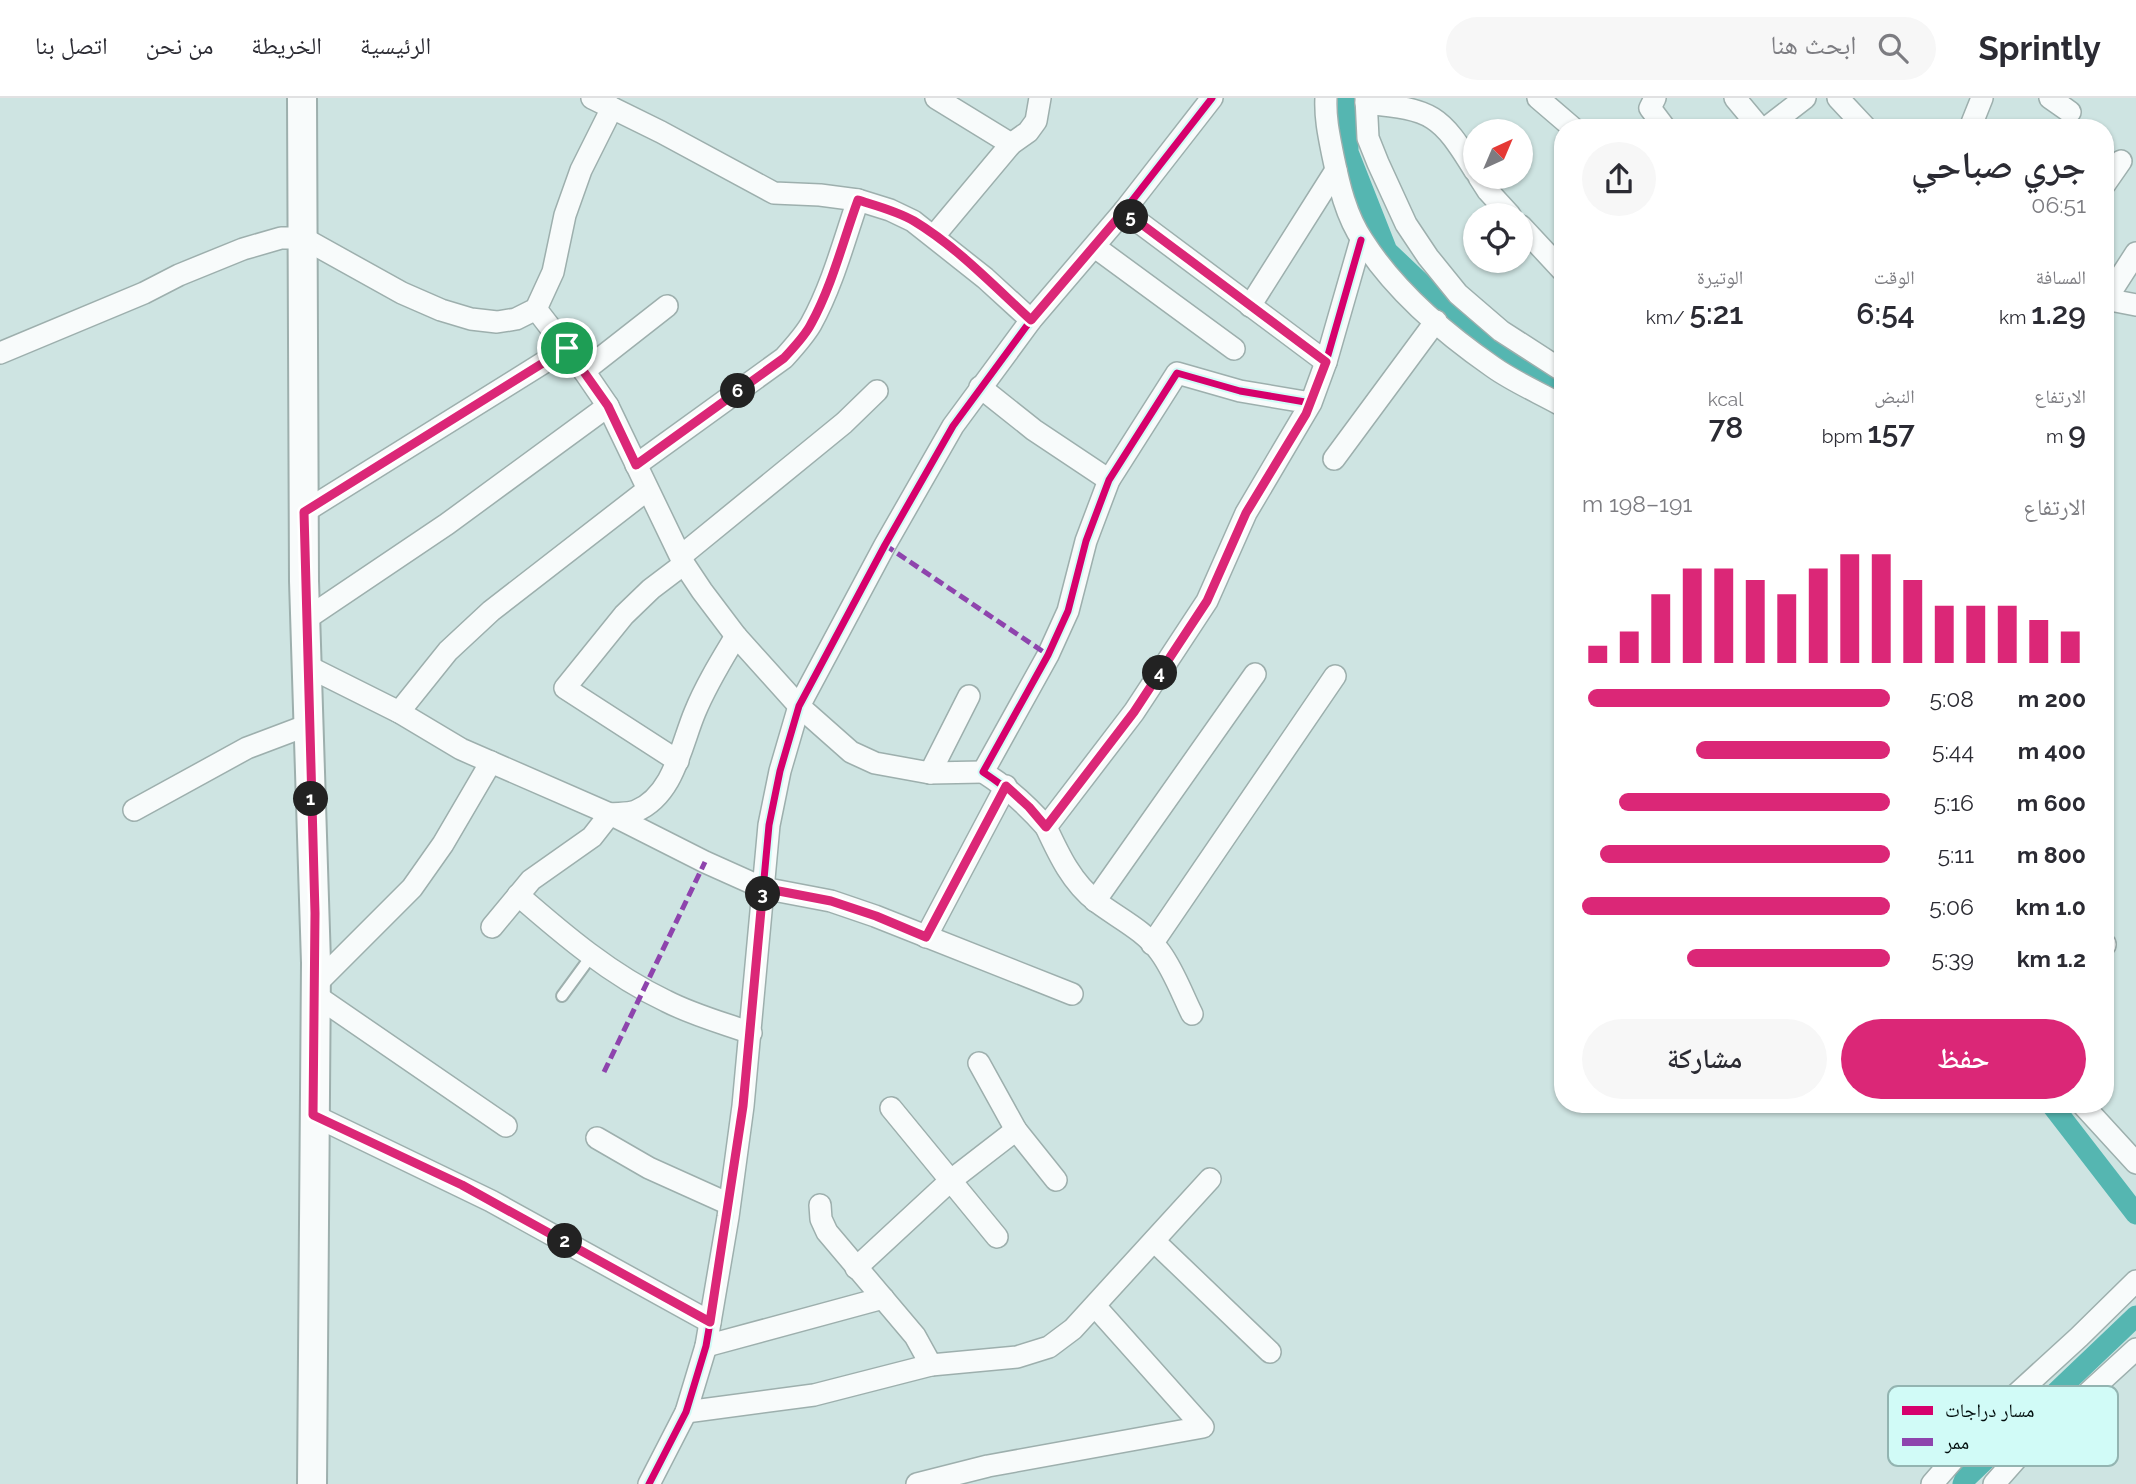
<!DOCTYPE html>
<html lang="ar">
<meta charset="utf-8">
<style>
body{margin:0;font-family:Raleway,"Noto Naskh Arabic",sans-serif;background:#f7f7f7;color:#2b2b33;direction:rtl;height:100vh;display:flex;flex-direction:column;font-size:26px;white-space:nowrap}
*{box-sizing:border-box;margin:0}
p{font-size:23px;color:#7c7c81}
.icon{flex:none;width:38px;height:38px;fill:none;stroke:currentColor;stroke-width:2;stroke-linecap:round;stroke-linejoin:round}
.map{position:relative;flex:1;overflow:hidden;direction:ltr}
.drawer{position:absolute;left:1554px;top:21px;width:560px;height:994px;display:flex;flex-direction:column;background:#fff;border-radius:28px;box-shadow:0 2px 5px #0004;direction:rtl}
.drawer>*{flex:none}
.needle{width:46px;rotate:44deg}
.fabs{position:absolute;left:1463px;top:21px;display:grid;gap:14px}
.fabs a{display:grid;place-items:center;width:70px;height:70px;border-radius:50%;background:#fff;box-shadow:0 2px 5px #0004;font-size:35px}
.pin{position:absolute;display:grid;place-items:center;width:60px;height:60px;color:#fff;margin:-30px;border:4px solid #fff;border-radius:50%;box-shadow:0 2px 7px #0007}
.km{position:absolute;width:35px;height:35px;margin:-18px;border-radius:50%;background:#222;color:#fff;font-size:19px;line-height:35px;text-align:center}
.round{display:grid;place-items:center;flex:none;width:74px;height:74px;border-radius:37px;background:#f7f7f7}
.head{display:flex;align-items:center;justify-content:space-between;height:119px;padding:0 28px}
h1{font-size:38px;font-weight:600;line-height:52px}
.metrics{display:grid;grid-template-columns:repeat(3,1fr);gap:10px;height:119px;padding:7px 28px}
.metrics div{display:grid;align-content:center}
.metrics b{font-size:30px;font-weight:600}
.metrics small{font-size:19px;font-weight:400}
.metrics p{font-size:19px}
.chart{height:196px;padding:14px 28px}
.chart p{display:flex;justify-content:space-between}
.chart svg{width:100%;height:126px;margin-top:7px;stroke:#db2777;stroke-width:6}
.primary-button{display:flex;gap:14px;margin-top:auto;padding:14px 28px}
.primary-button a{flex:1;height:80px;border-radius:42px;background:#db2777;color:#fff;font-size:28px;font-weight:600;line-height:80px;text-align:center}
.primary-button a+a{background:#f7f7f7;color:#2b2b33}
ul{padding:0 28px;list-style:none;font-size:23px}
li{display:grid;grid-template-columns:112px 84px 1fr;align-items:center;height:52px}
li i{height:18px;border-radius:9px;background:#db2777}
header{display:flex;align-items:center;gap:42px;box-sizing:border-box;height:98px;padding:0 35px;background:#fff;border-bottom:2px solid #e1e1e2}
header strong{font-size:33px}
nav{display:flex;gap:38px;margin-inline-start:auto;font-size:24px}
.search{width:490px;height:63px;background:#f7f7f7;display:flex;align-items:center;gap:18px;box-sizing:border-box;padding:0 24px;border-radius:38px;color:#7c7c81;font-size:26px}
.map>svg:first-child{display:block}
</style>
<header>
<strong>Sprintly</strong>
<div class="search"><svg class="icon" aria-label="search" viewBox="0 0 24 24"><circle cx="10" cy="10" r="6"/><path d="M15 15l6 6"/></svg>ابحث هنا</div>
<nav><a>الرئيسية</a><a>الخريطة</a><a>من نحن</a><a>اتصل بنا</a></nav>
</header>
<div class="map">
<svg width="2136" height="1386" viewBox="0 0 2136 1386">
<rect width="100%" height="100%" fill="#cee4e2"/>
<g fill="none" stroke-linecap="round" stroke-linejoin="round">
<!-- canal -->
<g stroke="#55b6b1" stroke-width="21">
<polyline points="1348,0 1348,54 1387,153 1489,250 1563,290"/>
<polyline points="2051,1006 2136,1116"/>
<polyline points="1963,1386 1965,1381 2136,1218"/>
</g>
<!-- lane casing -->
<g stroke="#9dafad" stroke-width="14">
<polyline id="lane" points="562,898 592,857"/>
</g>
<!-- street casing -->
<g stroke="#9dafad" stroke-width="24">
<g id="street">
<polyline points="592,0 661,34 774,95 820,97 858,102 890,112 913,123 985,180 1031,222"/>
<polyline points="936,0 1011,46"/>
<path d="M1326,0C1325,20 1329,38 1333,58C1339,87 1346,118 1363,143C1395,193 1444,235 1493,269C1514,284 1540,295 1563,308"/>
<polyline points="1366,0 1368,40 1378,65 1406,126 1428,159 1458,196 1501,233 1563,273"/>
<polyline points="1538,0 1573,30"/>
<polyline points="1655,0 1650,10 1665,30"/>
<polyline points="1735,0 1760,30"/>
<polyline points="1838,0 1866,30"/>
<polyline points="2050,0 2070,14"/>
<path d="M1366,5C1433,12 1440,16 1475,73"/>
<polyline points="1766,30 1805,0"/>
<polyline points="1970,30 1982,0"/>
<polyline points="1479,79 1488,93 1510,117"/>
<polyline points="2105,86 2121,63"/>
<polyline points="1124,113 1326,264"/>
<polyline points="1521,128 1563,173"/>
<polyline points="934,138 1011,46 1028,34 1036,23 1040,0"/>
<polyline points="1095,149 1234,251"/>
<polyline points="2105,201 2136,207"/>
<polyline points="2105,203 2136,155"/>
<polyline points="1250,208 1336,72"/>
<polyline points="536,211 584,273 608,308 684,466 702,493 736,538 799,608 851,654 875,665 930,675 983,674"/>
<polyline points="0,255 144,195 179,177 243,151 281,140 303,140 402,195 441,212 471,221 497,224 516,221 536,211 553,174 565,117 581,72 612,10"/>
<polyline points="584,273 667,208"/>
<polyline points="980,289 1034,332 1109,382"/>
<path d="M1311,305L1240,293L1177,275L1109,382L1086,443L1068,513L1048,557L983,674C1008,690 1027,707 1046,729L1134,614L1207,503L1246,415L1311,305L1326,264L1361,142"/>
<polyline points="1334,361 1436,223"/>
<path d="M636,367L784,260C794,249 804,238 811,226C832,188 844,143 858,102"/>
<polyline points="304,414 567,250"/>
<polyline points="681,458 844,325 877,293"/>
<polyline points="306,521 447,426 608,308"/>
<polyline points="307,568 399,614 461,651 610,716 705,764 763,790 831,803 875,818 1072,896"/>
<polyline points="399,614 448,553 491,513 647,392"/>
<polyline points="678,663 565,590 624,517 651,491 684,466"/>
<polyline points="930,675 969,598"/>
<polyline points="134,712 247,650 308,627"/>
<path d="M1046,729C1059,757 1072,785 1097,804C1118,820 1144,832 1160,854C1174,873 1182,896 1192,916"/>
<path d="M518,797C564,837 611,877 666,903C693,917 723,925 751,935"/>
<polyline points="1095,803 1255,576"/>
<path d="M492,829L531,782L592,739L610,716C618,715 629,716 636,713C674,697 681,647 695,614C706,587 721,563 736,538"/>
<polyline points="926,839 1006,688"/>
<polyline points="1152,846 1335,578"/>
<polyline points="2105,846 2105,847"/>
<polyline points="315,887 412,790 443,746 491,664"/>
<polyline points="315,897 506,1028"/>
<polyline points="979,965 1016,1032 1056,1082"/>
<polyline points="2082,1006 2136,1065"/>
<polyline points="891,1010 997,1139"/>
<polyline points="313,1017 491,1103 710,1224"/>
<polyline points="597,1040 649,1070 729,1106"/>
<polyline points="820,1107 821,1121 827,1134 915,1238 931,1267"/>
<polyline points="1154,1143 1270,1254"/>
<polyline points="856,1170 950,1083 1016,1032"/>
<polyline points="706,1248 883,1200"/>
<polyline points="686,1314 814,1297 931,1267 1017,1259 1049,1249 1073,1231 1210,1081"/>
<polyline points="649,1386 686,1314 706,1248 728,1119 743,1008 769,727 780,673 799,608 885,447 953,328 1031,222 1124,113 1212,0"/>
<polyline points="917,1386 988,1368 1203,1329 1095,1208"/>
<polyline points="1932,1386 1986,1324 2079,1239 2136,1183"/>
<polyline points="1994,1386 2016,1361 2136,1251"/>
</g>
</g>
<!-- secondary casing -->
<g stroke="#9dafad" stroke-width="32">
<polyline id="secondary" points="302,0 304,483 316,865 312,1386"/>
</g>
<!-- lane -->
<use href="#lane" stroke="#f8fbfb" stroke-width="10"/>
<!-- street -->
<use href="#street" stroke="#f8fbfb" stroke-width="21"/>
<!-- secondary -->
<use href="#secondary" stroke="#f8fbfb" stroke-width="28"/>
<!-- quiet -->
<g stroke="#8e44ad" stroke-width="5" stroke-dasharray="10 5" stroke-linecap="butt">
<polyline points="885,447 1048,557"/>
<polyline points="604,974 705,764"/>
</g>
<!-- cycleway casing -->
<g stroke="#d1fbf7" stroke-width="11">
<g id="cycleway">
<path d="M1311,305L1240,293L1177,275L1109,382L1086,443L1068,513L1048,557L983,674C1008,690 1027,707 1046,729L1134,614L1207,503L1246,415L1311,305L1326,264L1361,142"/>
<polyline points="649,1386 686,1314 706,1248 728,1119 743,1008 769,727 780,673 799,608 885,447 953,328 1031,222 1124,113 1212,0"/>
</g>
</g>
<!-- cycleway -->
<use href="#cycleway" stroke="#d6006c" stroke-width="7"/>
</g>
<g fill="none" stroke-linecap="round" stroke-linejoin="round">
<!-- route casing -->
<g stroke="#fff" stroke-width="14">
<path id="route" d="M858,102C877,108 897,113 914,123C957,149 994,188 1031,222L1124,113L1326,264L1306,316L1246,415L1207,503L1134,614L1046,729L1029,709L1006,688L926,839L876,818L831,803L763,790L743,1008L710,1224L462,1087L313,1017L315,815L304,414L567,250L608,308L636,367L784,260C794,249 805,238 811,226C832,188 843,143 858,102Z"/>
</g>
<!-- route -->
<use href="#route" stroke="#db2777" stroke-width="9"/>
</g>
<!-- legend -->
<rect x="1888" y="1288" width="230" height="80" rx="10" fill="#d1fbf7" stroke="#93b4b1" stroke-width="2"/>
<rect x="1902" y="1308" width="31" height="9" fill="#d6006c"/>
<rect x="1902" y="1340" width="31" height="8" fill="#8e44ad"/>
<g font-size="19" fill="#020e0e">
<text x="1945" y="1319">مسار دراجات</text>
<text x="1945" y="1351">ممر</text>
</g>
</svg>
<div class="fabs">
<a><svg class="needle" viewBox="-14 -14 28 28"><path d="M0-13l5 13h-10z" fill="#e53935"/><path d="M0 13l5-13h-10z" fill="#7c7c81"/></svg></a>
<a><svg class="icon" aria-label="locate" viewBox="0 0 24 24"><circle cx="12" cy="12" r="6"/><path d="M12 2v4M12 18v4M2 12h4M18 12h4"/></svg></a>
</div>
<div class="pin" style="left:567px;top:250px;background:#1e9e55"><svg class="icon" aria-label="arrive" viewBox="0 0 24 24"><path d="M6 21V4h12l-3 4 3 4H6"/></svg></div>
<b class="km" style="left:311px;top:701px">1</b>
<b class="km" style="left:565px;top:1143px">2</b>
<b class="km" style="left:763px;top:796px">3</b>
<b class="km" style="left:1160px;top:575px">4</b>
<b class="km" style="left:1131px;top:119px">5</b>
<b class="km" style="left:738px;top:293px">6</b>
<section class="drawer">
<div class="head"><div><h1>جري صباحي</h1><p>06:51</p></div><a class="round"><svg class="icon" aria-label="share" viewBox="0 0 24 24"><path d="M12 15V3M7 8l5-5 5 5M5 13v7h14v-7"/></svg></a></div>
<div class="metrics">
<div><p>المسافة</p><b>1.29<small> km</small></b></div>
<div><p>الوقت</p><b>6:54</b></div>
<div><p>الوتيرة</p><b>5:21<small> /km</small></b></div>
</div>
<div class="metrics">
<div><p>الارتفاع</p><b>9<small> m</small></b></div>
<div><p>النبض</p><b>157<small> bpm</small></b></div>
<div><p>kcal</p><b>78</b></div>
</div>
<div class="chart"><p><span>الارتفاع</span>191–198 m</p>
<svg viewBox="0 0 160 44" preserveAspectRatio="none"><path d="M5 44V38M15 44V33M25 44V20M35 44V11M45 44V11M55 44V15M65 44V20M75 44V11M85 44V6M95 44V6M105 44V15M115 44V24M125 44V24M135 44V24M145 44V29M155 44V33"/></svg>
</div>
<ul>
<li><b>200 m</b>5:08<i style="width:98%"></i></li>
<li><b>400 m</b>5:44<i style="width:63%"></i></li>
<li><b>600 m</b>5:16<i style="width:88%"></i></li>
<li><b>800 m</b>5:11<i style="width:94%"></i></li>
<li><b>1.0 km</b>5:06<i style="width:100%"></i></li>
<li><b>1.2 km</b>5:39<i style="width:66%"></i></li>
</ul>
<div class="primary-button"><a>حفظ</a><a>مشاركة</a></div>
</section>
</div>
